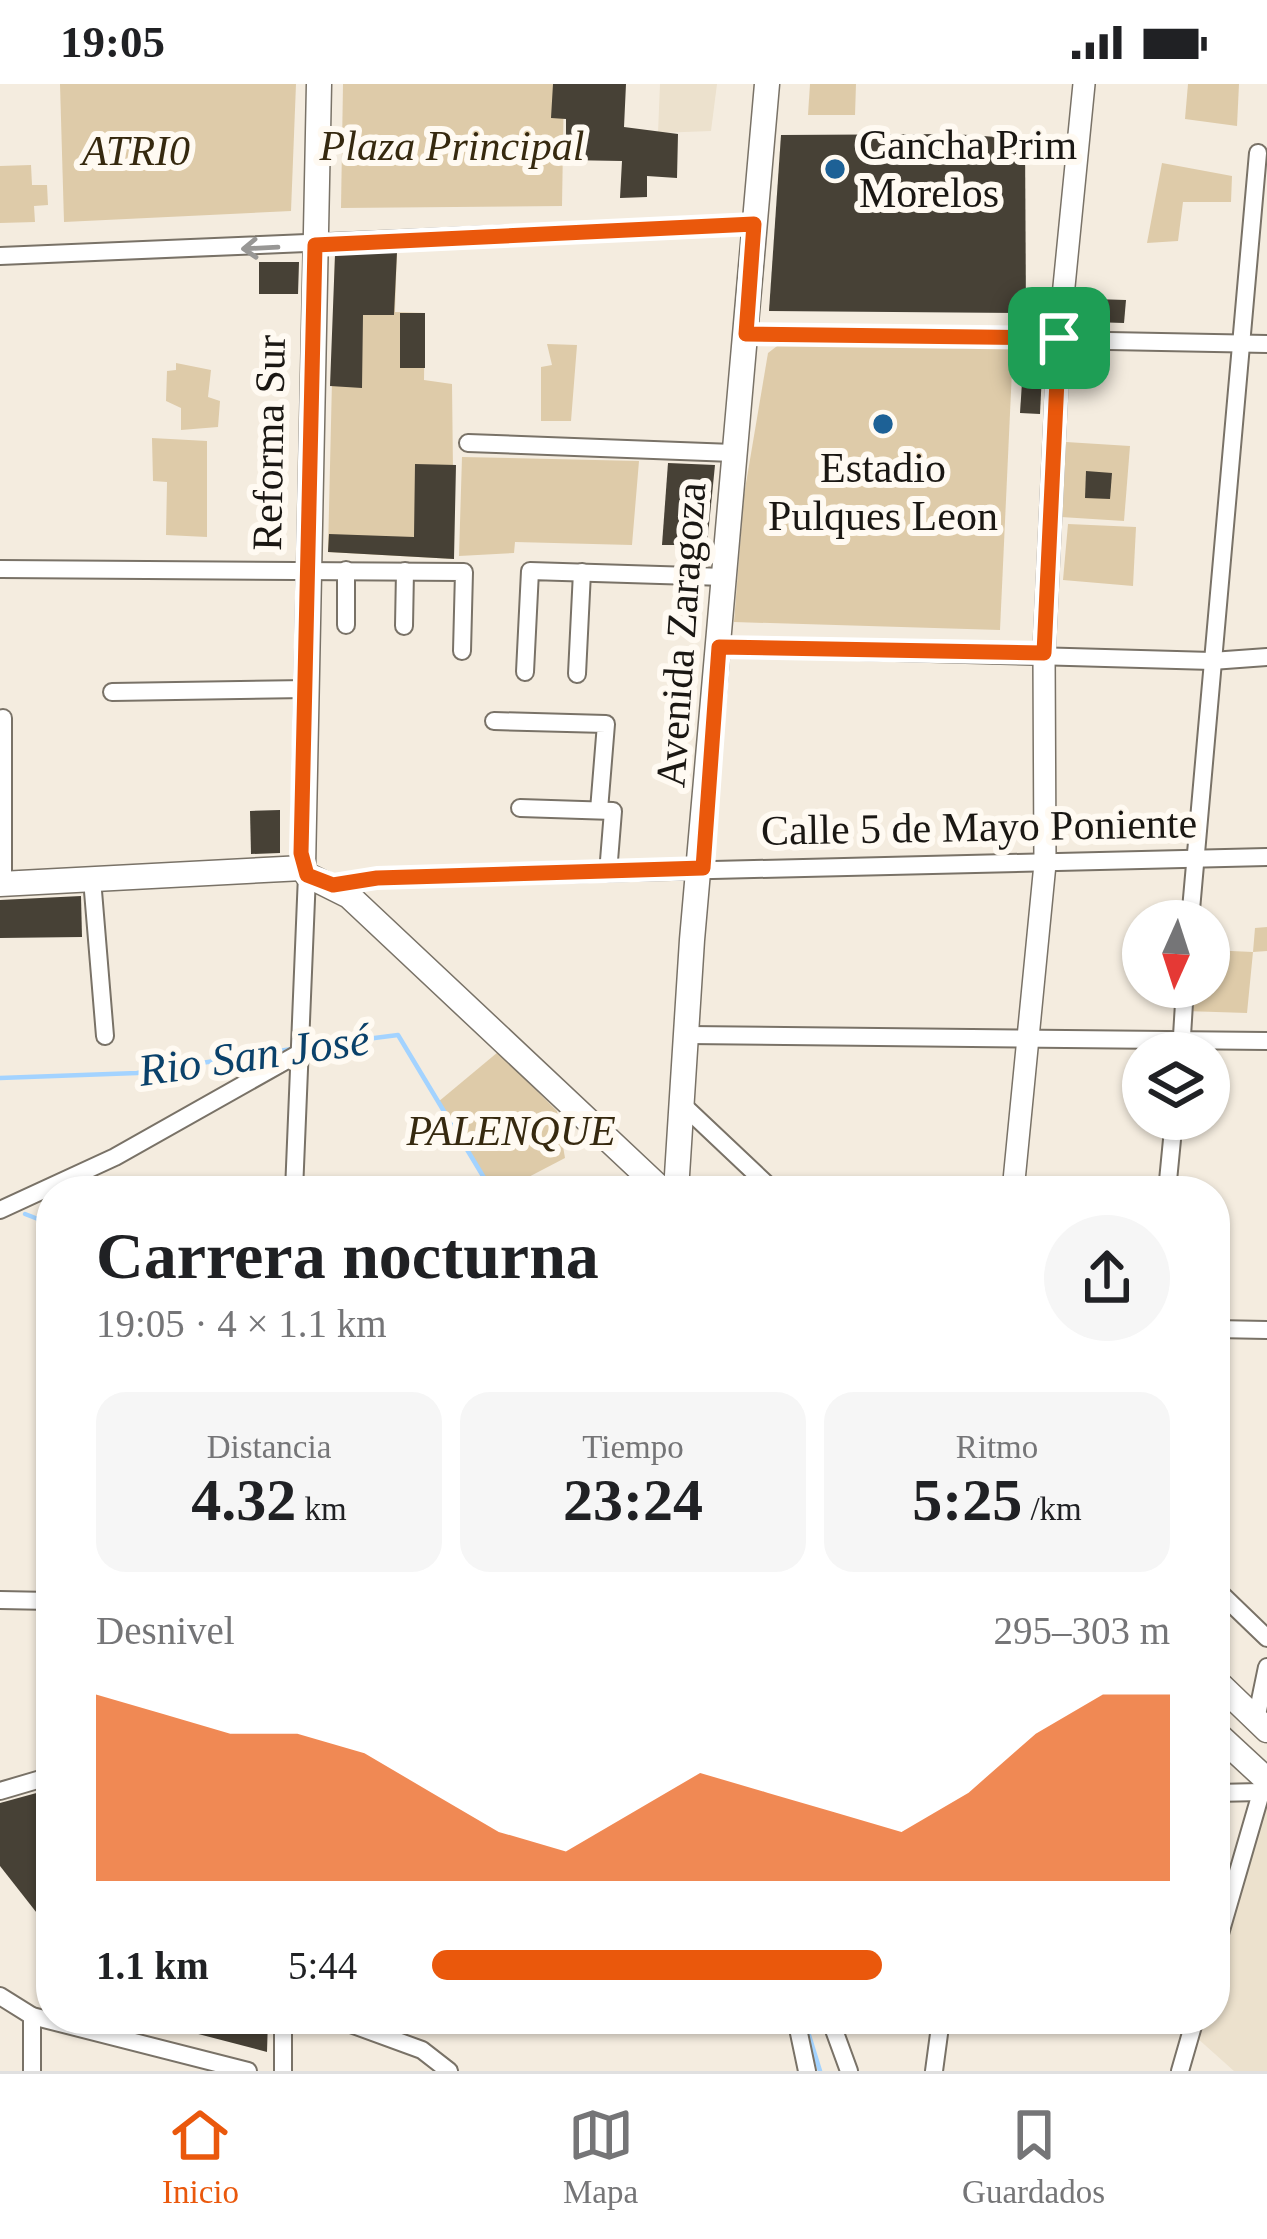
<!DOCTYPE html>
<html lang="es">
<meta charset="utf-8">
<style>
body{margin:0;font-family:Georgia,serif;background:#f6f6f6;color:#202124;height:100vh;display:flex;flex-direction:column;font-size:45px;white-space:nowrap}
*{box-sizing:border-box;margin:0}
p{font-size:39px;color:#757577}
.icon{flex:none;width:66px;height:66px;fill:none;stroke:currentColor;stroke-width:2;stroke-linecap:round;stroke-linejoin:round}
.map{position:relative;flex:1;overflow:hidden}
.sheet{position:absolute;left:36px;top:1092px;width:1194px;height:858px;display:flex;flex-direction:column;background:#fff;border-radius:48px;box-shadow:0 3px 9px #0004}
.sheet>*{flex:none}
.needle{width:78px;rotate:183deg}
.buttons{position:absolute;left:1122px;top:816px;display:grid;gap:24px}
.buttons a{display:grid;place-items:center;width:108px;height:108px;border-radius:50%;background:#fff;box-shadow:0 3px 9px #0004;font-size:60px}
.pin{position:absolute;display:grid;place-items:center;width:102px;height:102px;color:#fff;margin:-51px;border-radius:24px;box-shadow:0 6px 18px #0006}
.round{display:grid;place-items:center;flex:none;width:126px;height:126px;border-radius:63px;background:#f6f6f6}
.summary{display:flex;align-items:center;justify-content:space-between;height:204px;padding:0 60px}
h1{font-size:66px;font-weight:700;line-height:90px}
.stats{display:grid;grid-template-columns:repeat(3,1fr);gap:18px;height:204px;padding:12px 60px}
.stats div{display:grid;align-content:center;border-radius:30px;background:#f6f6f6;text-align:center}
.stats b{font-size:60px;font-weight:700}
.stats small{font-size:33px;font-weight:400}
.stats p{font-size:33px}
.chart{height:336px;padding:24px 60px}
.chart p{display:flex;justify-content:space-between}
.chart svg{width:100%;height:216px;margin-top:12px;fill:#ea580c;opacity:.7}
ul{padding:0 60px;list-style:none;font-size:39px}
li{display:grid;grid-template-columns:192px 144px 1fr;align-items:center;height:90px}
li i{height:30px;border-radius:15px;background:#ea580c}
.status{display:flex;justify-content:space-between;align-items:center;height:84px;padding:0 60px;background:#fff;direction:ltr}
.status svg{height:33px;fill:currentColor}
.tab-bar{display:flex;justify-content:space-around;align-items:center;height:168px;border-top:3px solid #e0e0e0;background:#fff;font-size:33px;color:#757577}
.tab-bar a{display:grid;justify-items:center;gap:6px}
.tab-bar .active{color:#ea580c}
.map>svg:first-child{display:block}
</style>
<div class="status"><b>19:05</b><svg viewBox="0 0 49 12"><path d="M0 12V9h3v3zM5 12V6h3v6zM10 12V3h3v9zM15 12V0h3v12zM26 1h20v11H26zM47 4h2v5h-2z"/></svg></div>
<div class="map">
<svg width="1267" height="1987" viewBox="0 0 1267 1987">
<rect width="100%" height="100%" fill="#f4ecdf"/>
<!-- built -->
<g fill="#ece1cd">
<polygon points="660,0 717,0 711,47 658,49"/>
<polygon points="1267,1719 1267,1987 1234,1987 1196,1953 1201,1935 1215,1935 1215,1890"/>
</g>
<!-- green -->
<g fill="#decba9">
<polygon points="60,0 296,0 291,127 64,138"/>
<polygon points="343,0 564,0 562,122 341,124"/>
<polygon points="810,0 856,0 855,31 808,31"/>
<polygon points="1188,0 1239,0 1237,42 1185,35"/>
<polygon points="1162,79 1232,92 1231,118 1183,118 1178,157 1147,159"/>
<polygon points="31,81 32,101 47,101 48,121 34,122 35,138 0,139 0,82"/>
<polygon points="397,167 395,228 425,229 424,296 452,300 454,475 328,468 335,169"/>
<polygon points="781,259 1013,264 1000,546 734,538 744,411 768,269"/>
<polygon points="547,260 577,261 571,337 541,337 541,283 552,281"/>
<polygon points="176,279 211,286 208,313 220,317 218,343 181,346 181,324 166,317 167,287 176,286"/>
<polygon points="152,354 207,357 207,453 166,451 167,398 153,397"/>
<polygon points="1066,358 1130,362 1124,437 1061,433"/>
<polygon points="462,373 639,377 632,461 515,458 514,469 459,472"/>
<polygon points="1068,440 1136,443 1133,502 1063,496"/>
<polygon points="1267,843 1267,867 1253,868 1247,929 1185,927 1188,903 1209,903 1209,866 1253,868 1255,844"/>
<polygon points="498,968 557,1027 565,1074 502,1107 494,1107 438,1018"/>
</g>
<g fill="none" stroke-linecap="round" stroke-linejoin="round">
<!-- stream -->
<g stroke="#a3d3ff" stroke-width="4.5">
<polyline points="304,963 398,951 492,1107"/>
<polyline points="0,994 137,989 292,965"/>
<polyline points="25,1130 51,1140"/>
<polyline points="804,1935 820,1987"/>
</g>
</g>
<!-- building -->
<g fill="#474136">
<polygon points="553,0 626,0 624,43 678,50 677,94 647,92 647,113 620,114 622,77 566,76 566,35 551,34"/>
<polygon points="954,50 1025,55 1026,229 769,227 781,51"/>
<polygon points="397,168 394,231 363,231 362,304 330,302 335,171"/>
<polygon points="259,178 299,178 298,210 259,210"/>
<polygon points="1094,215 1126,216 1124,239 1091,238"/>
<rect x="400" y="229" width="25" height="55"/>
<polygon points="1024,268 1043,268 1040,330 1020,329"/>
<polygon points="668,379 715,381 707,461 662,461"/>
<polygon points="415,380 456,381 454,475 328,468 329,450 414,453"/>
<polygon points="1086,387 1112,389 1110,415 1085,414"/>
<polygon points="280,726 280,769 251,770 250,727"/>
<polygon points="81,812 82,853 0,854 0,816"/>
<polygon points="51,1705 51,1847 0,1782 0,1719"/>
<polygon points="160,1935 268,1935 267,1968 160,1940"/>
</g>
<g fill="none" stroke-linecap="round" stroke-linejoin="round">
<!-- minor casing -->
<g stroke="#797267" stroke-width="20">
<g id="minor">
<polyline points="0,172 754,140"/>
<polyline points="746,250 1267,260"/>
<polyline points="468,359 733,369"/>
<polyline points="0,485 464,488 462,567"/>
<polyline points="346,541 346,486"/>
<polyline points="404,542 405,487"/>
<polyline points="719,563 1212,577 1267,573"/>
<polyline points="525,588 530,487 725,493"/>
<polyline points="577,590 582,488"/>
<polyline points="112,608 307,605"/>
<polyline points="3,634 3,800"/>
<polyline points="494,637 606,640 599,726"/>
<polyline points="520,724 613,727 608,789"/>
<polyline points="92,795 105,952"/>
<polyline points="333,801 377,794 1267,773"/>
<polyline points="1190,837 1258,69"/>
<polyline points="688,951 1267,957"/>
<polyline points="1181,968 1185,903"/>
<polyline points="684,1022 774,1107"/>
<polyline points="294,1107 307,791"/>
<polyline points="1167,1107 1174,1035"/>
<polyline points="0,1126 115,1073 296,971"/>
<polyline points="1215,1245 1267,1246"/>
<polyline points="1215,1504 1267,1554"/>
<polyline points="0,1516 51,1517"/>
<polyline points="1256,1636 1267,1583"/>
<polyline points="0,1707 51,1692"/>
<polyline points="1215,1709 1261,1708"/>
<polyline points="1215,1867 1265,1695"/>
<polyline points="0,1912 32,1932 248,1987"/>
<polyline points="283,1935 283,1987"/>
<polyline points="337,1935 422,1966 449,1987"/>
<polyline points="796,1935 807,1987"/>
<polyline points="830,1935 849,1987"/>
<polyline points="32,1987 32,1932"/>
<polyline points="934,1987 941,1935"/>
<polyline points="1180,1987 1195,1935"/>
</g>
</g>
<!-- tertiary casing -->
<g stroke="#797267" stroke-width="24">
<polyline id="tertiary" points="1013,1107 1045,780 1044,569 1059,253 1084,0"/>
</g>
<!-- secondary casing -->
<g stroke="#797267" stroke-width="27">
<g id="secondary">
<polyline points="319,0 303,784 307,791 349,812 663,1107"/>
<polyline points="0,800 303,784"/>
<polyline points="676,1107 692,856 767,0"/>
<polyline points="1215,1596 1267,1646"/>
<polyline points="1215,1648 1267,1696"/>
</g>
</g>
<!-- minor -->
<use href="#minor" stroke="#fff" stroke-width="16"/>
<!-- tertiary -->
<use href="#tertiary" stroke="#fff" stroke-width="21"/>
<!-- secondary -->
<use href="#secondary" stroke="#fff" stroke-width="24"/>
</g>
<!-- one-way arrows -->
<defs><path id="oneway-shaft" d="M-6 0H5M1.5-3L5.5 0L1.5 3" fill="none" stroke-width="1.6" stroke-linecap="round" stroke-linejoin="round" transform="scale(3)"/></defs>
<use stroke="#989795" href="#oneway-shaft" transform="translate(260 164) rotate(177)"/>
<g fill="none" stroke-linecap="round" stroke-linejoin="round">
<!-- route casing -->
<g stroke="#fff" stroke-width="24">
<polygon id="route" points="754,140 746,250 1059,254 1044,569 719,563 703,784 377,794 333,801 307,791 301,769 315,161"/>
</g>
<!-- route -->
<use href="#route" stroke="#ea580c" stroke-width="15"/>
</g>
<!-- markers -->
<g fill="#1d6196" stroke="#fffaf2" stroke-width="4.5">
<circle cx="835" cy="85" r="12"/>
<circle cx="883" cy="340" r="12"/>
</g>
<g text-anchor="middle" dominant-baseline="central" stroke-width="12" stroke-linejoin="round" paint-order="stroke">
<!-- poi labels -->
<g font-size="42" fill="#1a1713" stroke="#fffaf2" text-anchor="start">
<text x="859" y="61">Cancha Prim<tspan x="859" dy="48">Morelos</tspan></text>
<text x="883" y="384" text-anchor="middle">Estadio<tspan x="883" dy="48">Pulques Leon</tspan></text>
</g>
<!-- park labels -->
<g font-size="42" font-style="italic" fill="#36290f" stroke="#fffaf2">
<text x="452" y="62">Plaza Principal</text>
<text x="136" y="67">ATRI0</text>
<text x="511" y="1047">PALENQUE</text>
</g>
<!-- street labels -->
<g font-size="42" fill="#1a1713" stroke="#fffaf2">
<text transform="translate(269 359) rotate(-89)">Reforma Sur</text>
<text transform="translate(681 551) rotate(-86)">Avenida Zaragoza</text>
<text transform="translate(979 743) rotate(-1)">Calle 5 de Mayo Poniente</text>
</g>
<!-- water labels -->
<g font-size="45" font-style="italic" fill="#0a416a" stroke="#fffaf2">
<text transform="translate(254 971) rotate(-8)">Rio San José</text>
</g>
</g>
</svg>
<div class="buttons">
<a><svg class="needle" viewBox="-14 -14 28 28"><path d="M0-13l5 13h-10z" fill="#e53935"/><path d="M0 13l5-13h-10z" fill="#757577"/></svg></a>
<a><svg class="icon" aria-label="layers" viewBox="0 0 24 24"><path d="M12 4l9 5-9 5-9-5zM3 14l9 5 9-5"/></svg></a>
</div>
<div class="pin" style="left:1059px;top:254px;background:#1e9e55"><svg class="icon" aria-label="arrive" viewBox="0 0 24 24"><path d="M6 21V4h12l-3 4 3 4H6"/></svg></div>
<section class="sheet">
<div class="summary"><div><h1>Carrera nocturna</h1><p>19:05 · 4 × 1.1 km</p></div><a class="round"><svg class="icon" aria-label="share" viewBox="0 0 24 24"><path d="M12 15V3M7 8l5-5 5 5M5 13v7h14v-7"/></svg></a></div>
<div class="stats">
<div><p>Distancia</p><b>4.32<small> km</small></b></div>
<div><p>Tiempo</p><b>23:24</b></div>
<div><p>Ritmo</p><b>5:25<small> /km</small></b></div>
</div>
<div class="chart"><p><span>Desnivel</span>295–303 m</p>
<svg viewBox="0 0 160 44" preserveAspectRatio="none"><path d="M0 44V6L10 10L20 14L30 14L40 18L50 26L60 34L70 38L80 30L90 22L100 26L110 30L120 34L130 26L140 14L150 6L160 6V44z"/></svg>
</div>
<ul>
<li><b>1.1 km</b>5:44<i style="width:61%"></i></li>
</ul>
</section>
</div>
<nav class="tab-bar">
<a class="active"><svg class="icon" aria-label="home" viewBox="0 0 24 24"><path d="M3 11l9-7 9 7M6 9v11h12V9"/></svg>Inicio</a>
<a><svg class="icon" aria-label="map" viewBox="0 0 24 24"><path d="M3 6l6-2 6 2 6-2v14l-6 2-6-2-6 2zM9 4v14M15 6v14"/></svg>Mapa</a>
<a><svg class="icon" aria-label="saved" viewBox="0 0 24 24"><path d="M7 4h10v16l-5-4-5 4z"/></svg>Guardados</a>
</nav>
